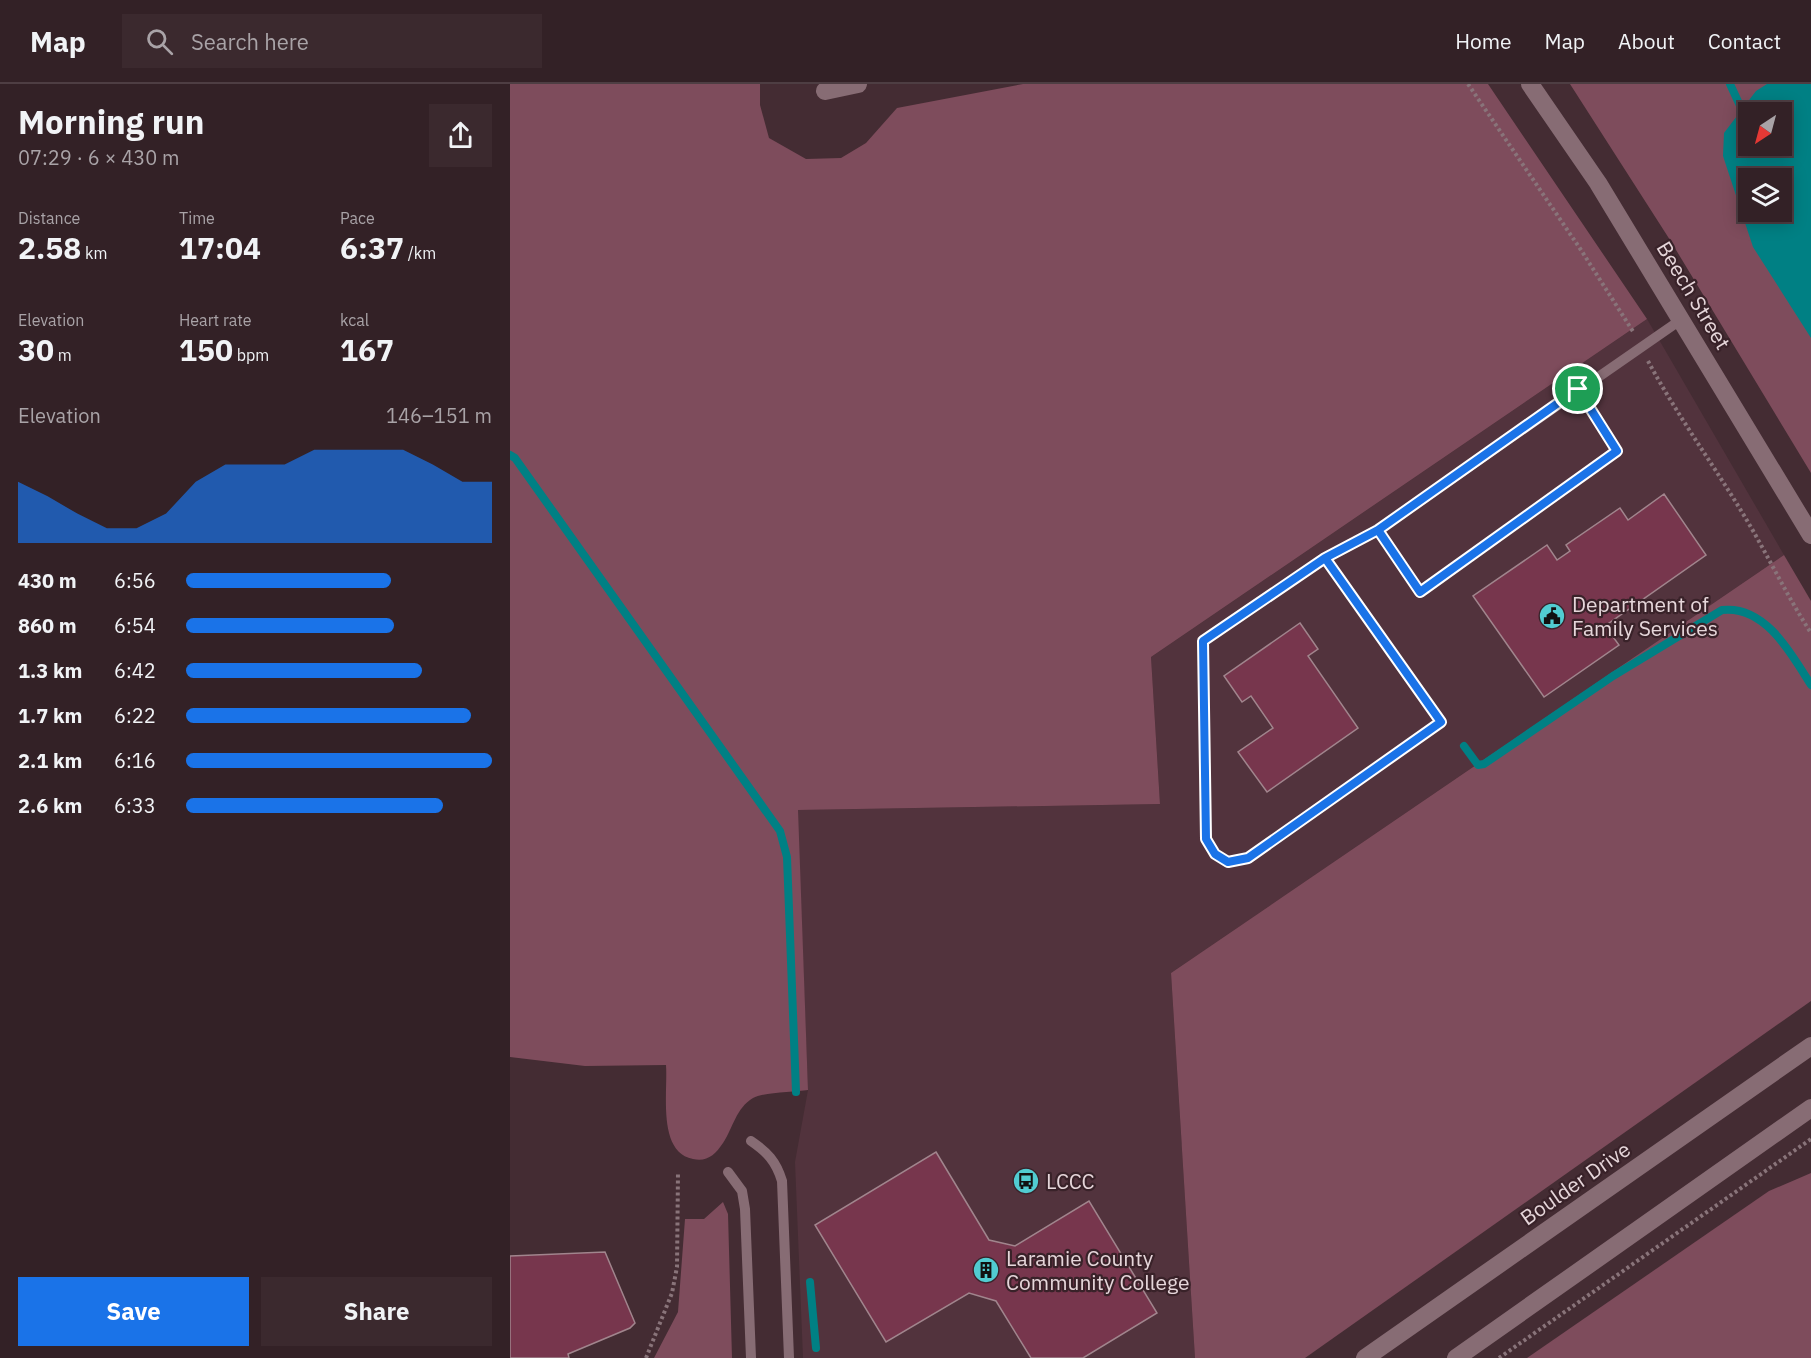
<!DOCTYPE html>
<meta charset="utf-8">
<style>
body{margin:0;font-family:"IBM Plex Sans",sans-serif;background:#3b292e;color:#f1f3f6;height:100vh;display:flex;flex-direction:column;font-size:22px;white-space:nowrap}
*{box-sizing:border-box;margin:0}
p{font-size:20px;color:#a9a3a7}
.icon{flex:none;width:33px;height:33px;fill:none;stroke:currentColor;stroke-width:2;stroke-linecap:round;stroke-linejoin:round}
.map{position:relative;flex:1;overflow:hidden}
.drawer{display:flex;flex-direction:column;background:#332126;width:510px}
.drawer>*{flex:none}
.needle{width:39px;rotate:216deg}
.buttons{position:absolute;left:1228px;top:18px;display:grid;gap:12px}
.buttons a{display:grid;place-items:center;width:54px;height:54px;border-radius:0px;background:#332126;box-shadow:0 3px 15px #0003,0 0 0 2px #4e3e43;font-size:30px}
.pin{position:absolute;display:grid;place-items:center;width:51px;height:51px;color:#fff;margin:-26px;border:3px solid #fff;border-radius:50%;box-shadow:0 2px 6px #0007}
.round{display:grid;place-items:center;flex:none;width:63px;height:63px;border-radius:0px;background:#3b292e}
.head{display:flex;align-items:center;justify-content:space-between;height:102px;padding:0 18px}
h1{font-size:33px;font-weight:800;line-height:45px}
.metrics{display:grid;grid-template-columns:repeat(3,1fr);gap:9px;height:102px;padding:6px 18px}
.metrics div{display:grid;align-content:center}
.metrics b{font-size:30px;font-weight:800}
.metrics small{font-size:16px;font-weight:400}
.metrics p{font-size:16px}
.chart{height:168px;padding:12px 18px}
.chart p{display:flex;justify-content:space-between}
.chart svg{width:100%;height:108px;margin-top:6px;fill:#1a73e8;opacity:.7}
.cta{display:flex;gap:12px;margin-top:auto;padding:12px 18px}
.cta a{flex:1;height:69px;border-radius:0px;background:#1a73e8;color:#fff;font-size:24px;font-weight:800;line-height:69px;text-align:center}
.cta a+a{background:#3b292e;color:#f1f3f6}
ul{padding:0 18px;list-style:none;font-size:20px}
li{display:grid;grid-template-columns:96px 72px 1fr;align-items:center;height:45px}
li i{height:15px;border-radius:8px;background:#1a73e8}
header{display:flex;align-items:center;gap:36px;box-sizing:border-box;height:84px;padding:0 30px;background:#332126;border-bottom:2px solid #4e3e43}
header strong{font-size:28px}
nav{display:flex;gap:33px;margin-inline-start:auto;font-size:21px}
.search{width:420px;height:54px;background:#3b292e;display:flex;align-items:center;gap:15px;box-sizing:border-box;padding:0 21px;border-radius:0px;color:#a9a3a7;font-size:22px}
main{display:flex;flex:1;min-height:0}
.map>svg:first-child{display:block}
</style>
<header>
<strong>Map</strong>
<div class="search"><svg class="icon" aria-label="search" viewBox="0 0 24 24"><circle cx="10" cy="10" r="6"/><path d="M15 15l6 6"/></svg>Search here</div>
<nav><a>Home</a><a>Map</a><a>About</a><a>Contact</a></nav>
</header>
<main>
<section class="drawer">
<div class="head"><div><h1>Morning run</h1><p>07:29 · 6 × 430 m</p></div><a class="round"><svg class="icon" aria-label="share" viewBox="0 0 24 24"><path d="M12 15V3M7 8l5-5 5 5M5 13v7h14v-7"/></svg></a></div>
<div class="metrics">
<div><p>Distance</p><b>2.58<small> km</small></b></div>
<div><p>Time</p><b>17:04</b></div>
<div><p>Pace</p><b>6:37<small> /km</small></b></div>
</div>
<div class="metrics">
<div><p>Elevation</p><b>30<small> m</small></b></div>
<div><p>Heart rate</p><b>150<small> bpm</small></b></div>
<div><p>kcal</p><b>167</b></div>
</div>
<div class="chart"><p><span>Elevation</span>146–151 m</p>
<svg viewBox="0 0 160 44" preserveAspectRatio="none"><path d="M0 44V19L10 25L20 32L30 38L40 38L50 32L60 19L70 12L80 12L90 12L100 6L110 6L120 6L130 6L140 12L150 19L160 19V44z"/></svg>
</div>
<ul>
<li><b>430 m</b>6:56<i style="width:67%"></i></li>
<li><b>860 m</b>6:54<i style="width:68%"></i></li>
<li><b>1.3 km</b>6:42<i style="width:77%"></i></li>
<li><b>1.7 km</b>6:22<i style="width:93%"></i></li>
<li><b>2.1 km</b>6:16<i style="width:100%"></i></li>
<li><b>2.6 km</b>6:33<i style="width:84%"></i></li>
</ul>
<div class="cta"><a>Save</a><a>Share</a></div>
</section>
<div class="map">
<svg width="1301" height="1274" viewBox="0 0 1301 1274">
<rect width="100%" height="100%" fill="#442c33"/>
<!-- built -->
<polygon fill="#52333d" points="1137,235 1274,471 661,889 685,1274 293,1274 285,1078 298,1006 287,726 650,720 641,573"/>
<!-- green -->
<g fill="#7e4c5c" fill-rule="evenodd">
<path d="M0,0H250V21L259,54L296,75L331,74L356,59L387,24L513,0H978L1137,235L641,573L650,720L288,726L298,1006C285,1008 254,1008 243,1014C226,1024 223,1044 213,1059C205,1071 197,1078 183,1075C147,1068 158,1008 156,981L75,982L0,973Z"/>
<path d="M1060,0H1301V389L1160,156ZM1239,28H1272V62H1239ZM1239,94H1272V128H1239Z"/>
<polygon points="1274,471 1301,517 1301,917 795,1274 685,1274 661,889"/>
<polygon points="1301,1089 1301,1274 1017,1274 1259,1107"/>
<polygon points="213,1118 218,1130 222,1274 144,1274 168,1228 175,1135 194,1135"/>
</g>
<!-- water -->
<path fill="#008084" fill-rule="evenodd" d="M1257,0H1301V254L1243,163L1213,72L1214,49L1246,7ZM1239,28H1272V62H1239ZM1239,94H1272V128H1239Z"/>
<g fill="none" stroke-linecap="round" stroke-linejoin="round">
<!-- stream -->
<g stroke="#008084" stroke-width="8">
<polyline points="1220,0 1232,26"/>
<polyline points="0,371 5,374 270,747 277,773 286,1008"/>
<path d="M954,662L968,681L974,680L1103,592L1212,526C1255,521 1281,569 1301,601"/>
<polyline points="300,1198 306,1264"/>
</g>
</g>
<!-- building -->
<g fill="#77364d" stroke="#a1858d" stroke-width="1.5">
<polygon points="1154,410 1196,471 1095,542 1109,561 1034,613 963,512 1037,461 1047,476 1060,467 1056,461 1110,424 1118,436"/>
<polygon points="790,539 808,565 798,572 848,644 757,708 728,668 763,644 741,612 732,618 714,592"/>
<polygon points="426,1068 479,1156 505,1162 579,1117 647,1229 573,1274 521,1274 486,1217 459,1209 376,1258 305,1141"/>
<polygon points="95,1168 125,1239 120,1244 58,1270 59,1274 0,1274 0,1172"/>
</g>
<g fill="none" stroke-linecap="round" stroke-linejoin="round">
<!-- path -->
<g stroke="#89747a" stroke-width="4" stroke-dasharray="3 3" stroke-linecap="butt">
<polyline points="958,0 1071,166 1124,249"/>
<path d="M1138,277C1169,335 1209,388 1242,445C1262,480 1279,515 1301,549"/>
<polyline points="136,1274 162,1209 167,1183 168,1088"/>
<polyline points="989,1274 1301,1055"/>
</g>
<!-- lane -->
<g stroke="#876c74" stroke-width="10">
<polyline points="868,446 910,508 1107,367 1068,305"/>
<polyline points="815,474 931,638 738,774 718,778 705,770 696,755 693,557 815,474 868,446 1172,235"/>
<path d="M241,1057C257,1068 266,1077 272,1097L279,1274"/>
<polyline points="218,1088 232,1107 235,1125 241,1274"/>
</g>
<!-- street -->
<polyline stroke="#876c74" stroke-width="18" points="315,7 348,0"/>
<!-- secondary -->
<g stroke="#876c74" stroke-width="18">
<polyline points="1020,0 1088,99 1301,451"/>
<polyline points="855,1274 1301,962"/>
<polyline points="946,1274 1301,1024"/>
</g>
</g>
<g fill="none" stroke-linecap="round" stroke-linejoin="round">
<!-- route casing -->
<g stroke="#fff" stroke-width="12">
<polyline id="route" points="1068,305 868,446 815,474 693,557 696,755 705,770 718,778 738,774 931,638 815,474 868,446 910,508 1107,367 1068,305"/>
</g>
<!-- route -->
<use href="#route" stroke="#1a73e8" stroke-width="8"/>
</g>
<!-- icons -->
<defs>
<g id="civic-disc" transform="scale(1.35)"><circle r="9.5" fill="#51ccd1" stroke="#392229"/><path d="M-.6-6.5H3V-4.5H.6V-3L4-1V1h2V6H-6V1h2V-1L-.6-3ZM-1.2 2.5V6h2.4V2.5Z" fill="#111"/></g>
<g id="bus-disc" transform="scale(1.35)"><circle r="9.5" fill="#51ccd1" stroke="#392229"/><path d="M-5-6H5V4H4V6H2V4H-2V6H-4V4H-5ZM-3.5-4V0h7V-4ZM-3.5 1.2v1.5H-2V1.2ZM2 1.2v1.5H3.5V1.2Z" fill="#111"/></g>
<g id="building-disc" transform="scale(1.35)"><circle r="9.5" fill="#51ccd1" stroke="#392229"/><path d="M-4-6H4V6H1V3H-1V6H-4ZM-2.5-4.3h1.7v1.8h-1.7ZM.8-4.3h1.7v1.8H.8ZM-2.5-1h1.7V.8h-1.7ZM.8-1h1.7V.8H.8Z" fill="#111"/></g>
</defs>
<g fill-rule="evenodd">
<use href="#civic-disc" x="1042" y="532"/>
<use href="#bus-disc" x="516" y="1097"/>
<use href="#building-disc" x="476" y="1186"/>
</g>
<g text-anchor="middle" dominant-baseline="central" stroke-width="4.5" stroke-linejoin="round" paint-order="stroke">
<!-- street labels -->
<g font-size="21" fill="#e6d6da" stroke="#392229">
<text transform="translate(1184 211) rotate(59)">Beech Street</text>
<text transform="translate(1065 1099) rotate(-35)">Boulder Drive</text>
</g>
<!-- poi labels -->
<g font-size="21" fill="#e6d6da" stroke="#392229" text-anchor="start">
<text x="1062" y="520">Department of<tspan x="1062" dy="24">Family Services</tspan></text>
<text x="536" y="1097">LCCC</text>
<text x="496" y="1174">Laramie County<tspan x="496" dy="24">Community College</tspan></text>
</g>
</g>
</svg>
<div class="buttons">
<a><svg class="needle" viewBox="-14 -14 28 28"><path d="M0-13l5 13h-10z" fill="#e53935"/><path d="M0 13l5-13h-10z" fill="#a9a3a7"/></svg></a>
<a><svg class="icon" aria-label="layers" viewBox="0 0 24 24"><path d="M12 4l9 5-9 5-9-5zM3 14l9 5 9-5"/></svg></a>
</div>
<div class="pin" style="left:1068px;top:305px;background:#1e9e55"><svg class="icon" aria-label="arrive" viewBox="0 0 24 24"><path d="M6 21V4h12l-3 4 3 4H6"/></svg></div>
</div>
</main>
